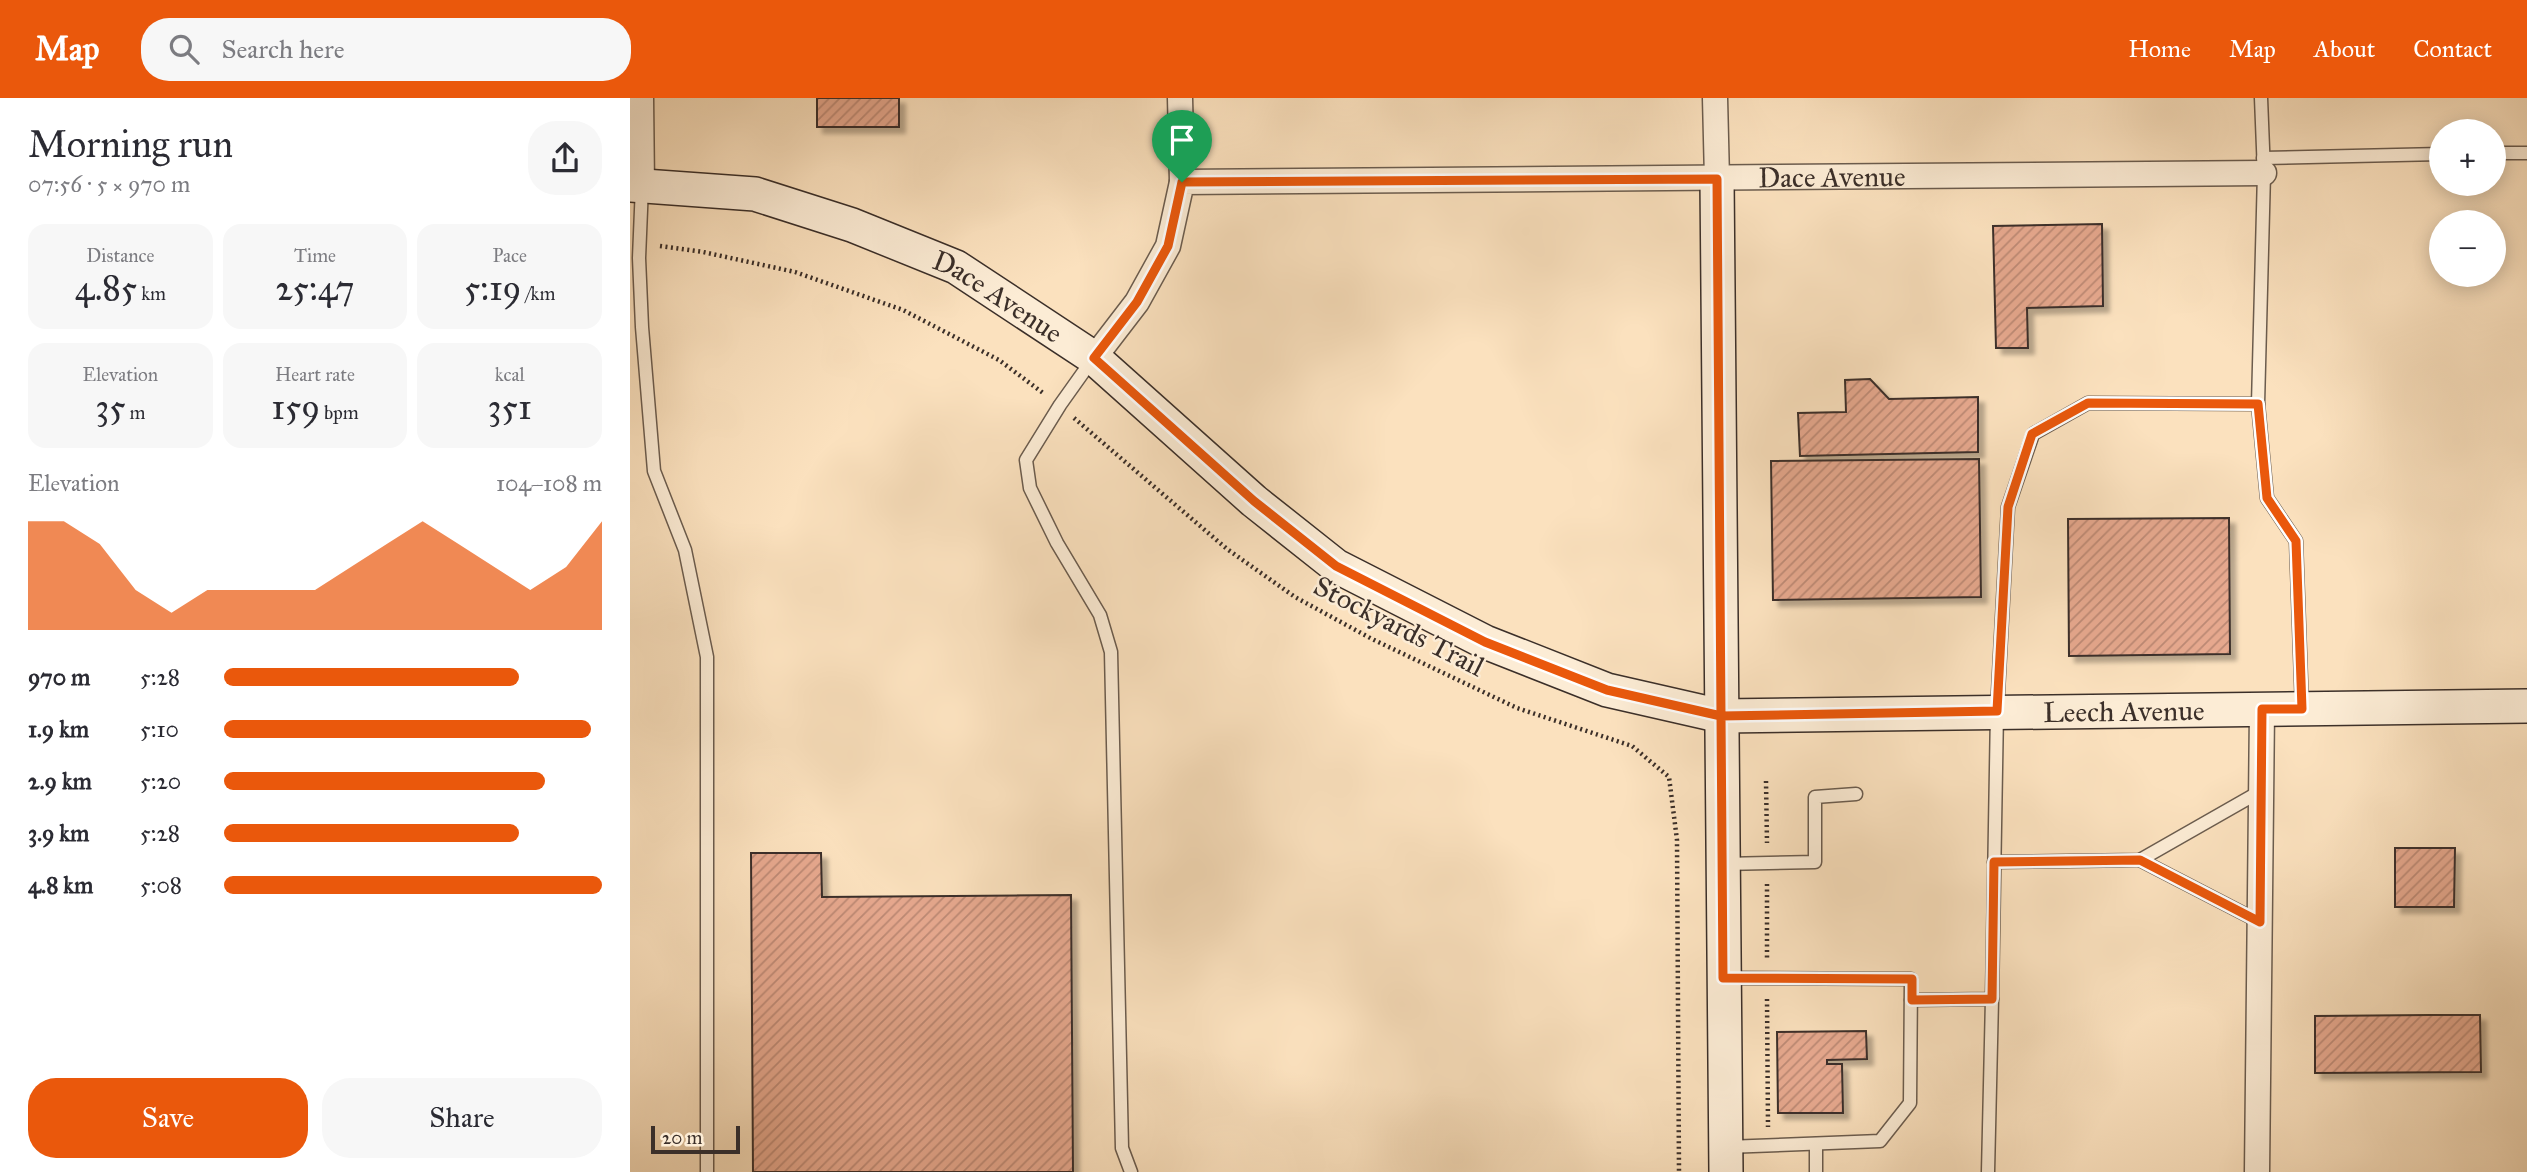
<!DOCTYPE html>
<meta charset="utf-8">
<style>
body{margin:0;font-family:"IM FELL Great Primer",serif;background:#f7f7f7;color:#2b2b33;height:100vh;display:flex;flex-direction:column;font-size:26px;white-space:nowrap}
*{box-sizing:border-box;margin:0}
p{font-size:23px;color:#7c7c81}
.icon{flex:none;width:38px;height:38px;fill:none;stroke:currentColor;stroke-width:2;stroke-linecap:round;stroke-linejoin:round}
.map{position:relative;flex:1;overflow:hidden}
.side{display:flex;flex-direction:column;background:#fff;width:630px}
.side>*{flex:none}
.buttons{position:absolute;left:1799px;top:21px;display:grid;gap:14px}
.buttons a{display:grid;place-items:center;width:77px;height:77px;border-radius:50%;background:#fff;box-shadow:0 4px 18px #0003;font-size:35px}
.scale{position:absolute;left:21px;bottom:18px;width:89px;box-sizing:border-box;padding-left:7px;border:4px solid #3b2f29;border-top:0;font-size:19px;line-height:24px;white-space:nowrap;color:#3b2f29;-webkit-text-stroke:5px #fcecd5;paint-order:stroke}
.pin{position:absolute;display:grid;place-items:center;width:60px;height:60px;color:#fff;margin:-72px -30px;border-radius:50% 50% 50% 0;rotate:-45deg;box-shadow:0 0 7px #0007}
.pin .icon{rotate:45deg}
.round{display:grid;place-items:center;flex:none;width:74px;height:74px;border-radius:28px;background:#f7f7f7}
.headline{display:flex;align-items:center;justify-content:space-between;height:119px;padding:0 28px}
h1{font-size:38px;font-weight:600;line-height:52px}
.metrics{display:grid;grid-template-columns:repeat(3,1fr);gap:10px;height:119px;padding:7px 28px}
.metrics div{display:grid;align-content:center;border-radius:18px;background:#f7f7f7;text-align:center}
.metrics b{font-size:35px;font-weight:600}
.metrics small{font-size:19px;font-weight:400}
.metrics p{font-size:19px}
.chart{height:196px;padding:14px 28px}
.chart p{display:flex;justify-content:space-between}
.chart svg{width:100%;height:126px;margin-top:7px;fill:#ea580c;opacity:.7}
.action{display:flex;gap:14px;margin-top:auto;padding:14px 28px}
.action a{flex:1;height:80px;border-radius:28px;background:#ea580c;color:#fff;font-size:28px;font-weight:600;line-height:80px;text-align:center}
.action a+a{background:#f7f7f7;color:#2b2b33}
ul{padding:0 28px;list-style:none;font-size:23px}
li{display:grid;grid-template-columns:112px 84px 1fr;align-items:center;height:52px}
li i{height:18px;border-radius:9px;background:#ea580c}
header{display:flex;align-items:center;gap:42px;box-sizing:border-box;height:98px;padding:0 35px;background:#ea580c;color:#fff}
header strong{font-size:33px}
nav{display:flex;gap:38px;margin-inline-start:auto;font-size:24px}
.search{width:490px;height:63px;background:#f7f7f7;display:flex;align-items:center;gap:18px;box-sizing:border-box;padding:0 24px;border-radius:28px;color:#7c7c81;font-size:26px}
main{display:flex;flex:1;min-height:0}
.map>svg:first-child{display:block}
</style>
<header>
<strong>Map</strong>
<div class="search"><svg class="icon" aria-label="search" viewBox="0 0 24 24"><circle cx="10" cy="10" r="6"/><path d="M15 15l6 6"/></svg>Search here</div>
<nav><a>Home</a><a>Map</a><a>About</a><a>Contact</a></nav>
</header>
<main>
<section class="side">
<div class="headline"><div><h1>Morning run</h1><p>07:56 · 5 × 970 m</p></div><a class="round"><svg class="icon" aria-label="share" viewBox="0 0 24 24"><path d="M12 15V3M7 8l5-5 5 5M5 13v7h14v-7"/></svg></a></div>
<div class="metrics">
<div><p>Distance</p><b>4.85<small> km</small></b></div>
<div><p>Time</p><b>25:47</b></div>
<div><p>Pace</p><b>5:19<small> /km</small></b></div>
</div>
<div class="metrics">
<div><p>Elevation</p><b>35<small> m</small></b></div>
<div><p>Heart rate</p><b>159<small> bpm</small></b></div>
<div><p>kcal</p><b>351</b></div>
</div>
<div class="chart"><p><span>Elevation</span>104–108 m</p>
<svg viewBox="0 0 160 44" preserveAspectRatio="none"><path d="M0 44V6L10 6L20 14L30 30L40 38L50 30L60 30L70 30L80 30L90 22L100 14L110 6L120 14L130 22L140 30L150 22L160 6V44z"/></svg>
</div>
<ul>
<li><b>970 m</b>5:28<i style="width:78%"></i></li>
<li><b>1.9 km</b>5:10<i style="width:97%"></i></li>
<li><b>2.9 km</b>5:20<i style="width:85%"></i></li>
<li><b>3.9 km</b>5:28<i style="width:78%"></i></li>
<li><b>4.8 km</b>5:08<i style="width:100%"></i></li>
</ul>
<div class="action"><a>Save</a><a>Share</a></div>
</section>
<div class="map">
<svg width="1897" height="1074" viewBox="0 0 1897 1074">
<defs>
<pattern id="building-hatch" width="6" height="6" patternUnits="userSpaceOnUse" patternTransform="scale(1.75)"><rect width="6" height="6" fill="#e6a88e"/><path d="M-1 1l2-2M0 6l6-6M5 7l2-2" fill="none" stroke="#bc8974"/></pattern>
<filter id="shadow"><feDropShadow dx="6" dy="6" stdDeviation="2" flood-color="#0004"/></filter>
</defs>
<rect width="100%" height="100%" fill="#fbe1be"/>
<filter id="stains"><feTurbulence type="fractalNoise" baseFrequency=".00286" numOctaves="4"/><feColorMatrix values="0 0 0 0 .2 0 0 0 0 .09 0 0 0 0 .02 0 0 0 .5 -.17"/></filter>
<radialGradient id="worn" r=".72"><stop offset=".6" stop-color="#630" stop-opacity="0"/><stop offset="1" stop-color="#630" stop-opacity=".3"/></radialGradient>
<!-- building -->
<g fill="url(#building-hatch)" stroke="#3b2f29" stroke-width="2" filter="url(#shadow)">
<rect x="187" y="0" width="82" height="29"/>
<polygon points="1472,126 1473,208 1397,210 1398,250 1366,250 1363,128"/>
<polygon points="1240,281 1259,301 1348,299 1348,354 1170,358 1168,315 1216,314 1215,282"/>
<polygon points="1349,361 1351,499 1143,502 1141,363"/>
<polygon points="1599,420 1600,556 1439,558 1438,421"/>
<polygon points="1765,750 1825,750 1824,809 1765,809"/>
<polygon points="121,755 191,755 192,799 441,797 443,1074 123,1074"/>
<polygon points="1799,917 1850,917 1851,974 1685,975 1685,918"/>
<polygon points="1236,933 1237,961 1197,962 1197,966 1212,966 1213,1015 1148,1015 1147,934"/>
</g>
<g fill="none" stroke-linecap="round" stroke-linejoin="round">
<!-- lane casing -->
<g stroke="#6b5c4e" stroke-width="15">
<g id="lane">
<polyline points="1864,55 1897,55"/>
<polyline points="1633,60 1811,56"/>
<polyline points="12,88 9,160 12,229 24,373 55,452 77,559 77,1074"/>
<polyline points="462,262 430,307 396,362 400,390 427,445 470,517 481,554 492,1050 501,1074"/>
<polyline points="1628,306 1634,75 1631,0"/>
<polyline points="1510,762 1630,824"/>
<polyline points="1364,764 1510,762 1631,693"/>
<polyline points="1093,766 1185,764 1185,699 1226,696"/>
<polyline points="1095,880 1281,881 1280,1005 1250,1043 1096,1049"/>
<polyline points="1281,902 1362,901 1367,613 1378,409 1403,336 1458,305 1628,306 1637,400 1666,443 1672,611"/>
<polyline points="1186,1046 1186,1074"/>
<polyline points="1358,1074 1362,901"/>
</g>
</g>
<!-- street casing -->
<g stroke="#6b5c4e" stroke-width="27">
<g id="street">
<polyline points="11,0 12,87"/>
<polyline points="550,0 552,84"/>
<polyline points="1085,0 1087,81"/>
<path id="s1" d="M464,260L507,204L538,148L552,84L1634,75"/>
<polyline points="1627,1074 1632,612"/>
</g>
</g>
<!-- secondary casing -->
<g stroke="#3b2f29" stroke-width="36">
<g id="secondary">
<polyline points="1087,81 1096,1074"/>
<path id="s2" d="M0,87L125,96L222,127L326,169L464,260L624,403L706,468L855,544L977,592L1091,618L1897,608"/>
</g>
</g>
<!-- path -->
<g stroke="#3b2f29" stroke-width="4.5" stroke-dasharray="2 3.5" stroke-linecap="butt">
<polyline points="30,148 73,154 165,174 273,212 369,262 413,295"/>
<polyline points="444,320 597,451 665,499 742,541 887,610 1002,648 1039,679 1047,742 1049,1074"/>
<polyline points="1136,683 1137,745"/>
<polyline points="1137,786 1137,861"/>
<polyline points="1137,901 1138,1029"/>
</g>
<!-- lane -->
<use href="#lane" stroke="#fcecd5" stroke-width="12"/>
<!-- street -->
<use href="#street" stroke="#fcecd5" stroke-width="24"/>
<!-- secondary -->
<use href="#secondary" stroke="#fcecd5" stroke-width="33"/>
</g>
<g fill="none" stroke-linecap="round" stroke-linejoin="round">
<!-- route casing -->
<g stroke="#fff" stroke-width="14">
<polyline id="route" points="552,84 538,148 507,204 464,260 624,403 706,468 855,544 977,592 1091,618 1093,880 1282,881 1282,902 1362,901 1364,764 1510,762 1630,824 1632,611 1672,611 1666,443 1637,400 1628,306 1458,305 1402,336 1378,409 1367,613 1091,618 1087,81 552,84"/>
</g>
<!-- route -->
<use href="#route" stroke="#ea580c" stroke-width="9"/>
</g>
<g text-anchor="middle" dominant-baseline="central" stroke-width="5" stroke-linejoin="round" paint-order="stroke">
<!-- street labels -->
<g font-size="28" fill="#3b2f29" stroke="#fcecd5">
<text stroke="none"><textPath href="#s1" startOffset="850">Dace Avenue</textPath></text>
<text stroke="none"><textPath href="#s2" startOffset="390">Dace Avenue</textPath></text>
<text transform="translate(769 528) rotate(27)">Stockyards Trail</text>
<text stroke="none"><textPath href="#s2" startOffset="1642">Leech Avenue</textPath></text>
</g>
</g>
<rect width="100%" height="100%" filter="url(#stains)"/>
<rect width="100%" height="100%" fill="url(#worn)"/>
</svg>
<div class="buttons">
<a>+</a>
<a>−</a>
</div>
<div class="scale">20 m</div>
<div class="pin" style="left:552px;top:84px;background:#1e9e55"><svg class="icon" aria-label="arrive" viewBox="0 0 24 24"><path d="M6 21V4h12l-3 4 3 4H6"/></svg></div>
</div>
</main>
